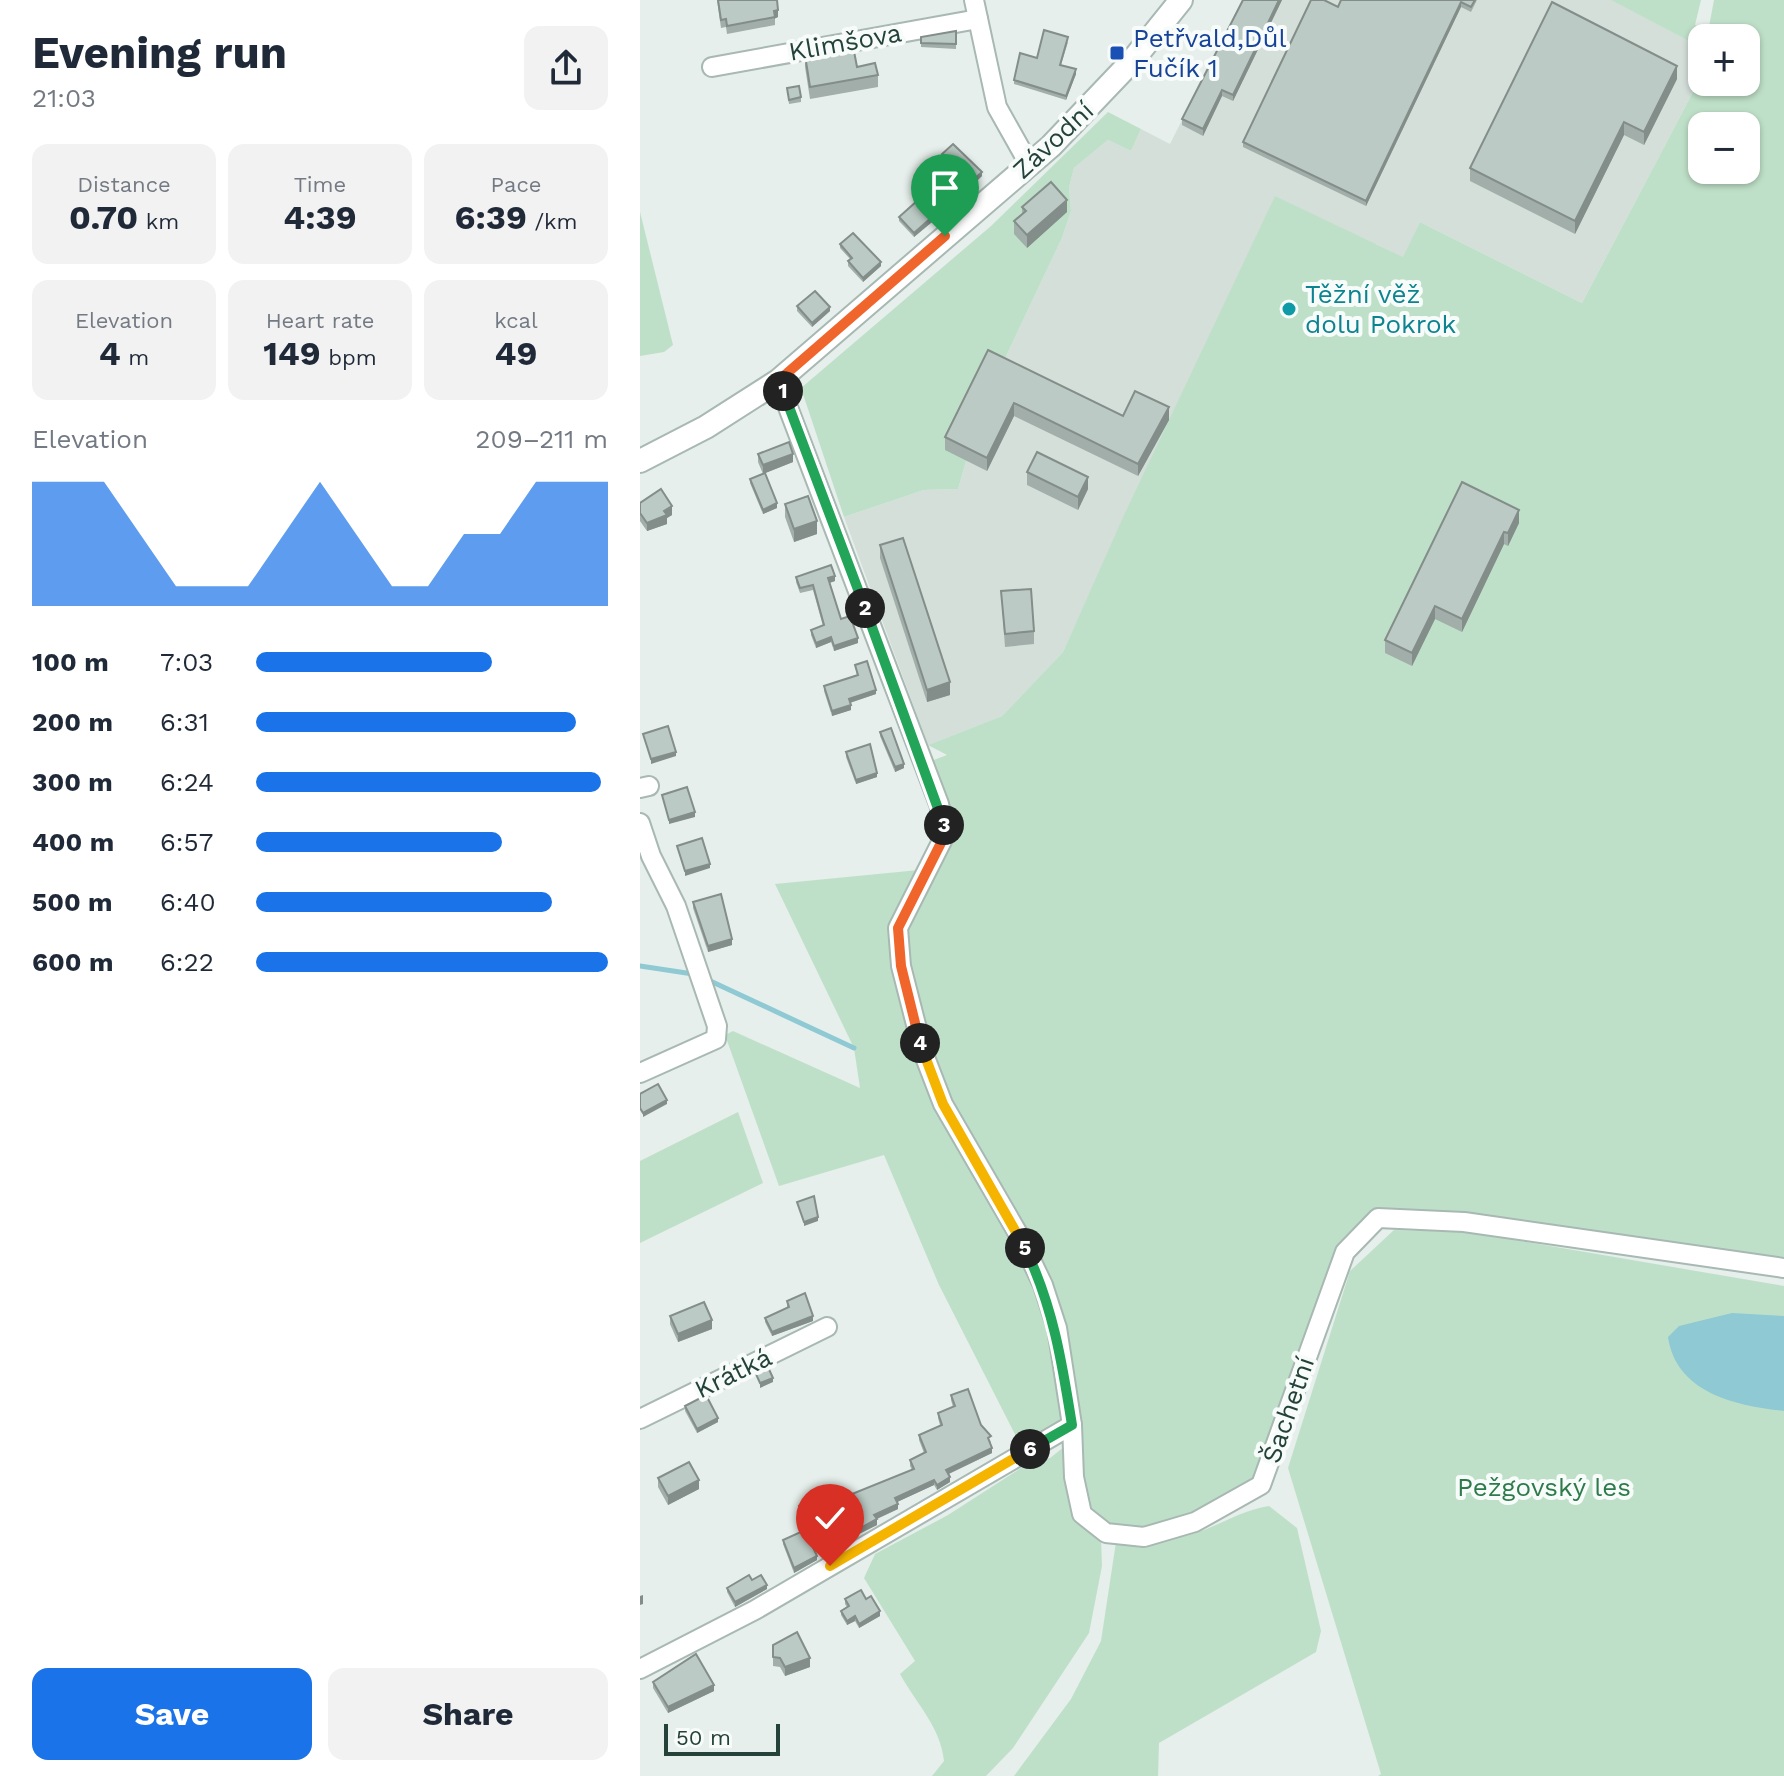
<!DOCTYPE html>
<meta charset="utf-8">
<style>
body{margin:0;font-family:"Work Sans",sans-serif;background:#f2f2f3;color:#1f2937;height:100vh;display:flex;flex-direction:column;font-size:30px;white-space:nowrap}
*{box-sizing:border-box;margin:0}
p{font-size:26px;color:#747a83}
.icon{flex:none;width:44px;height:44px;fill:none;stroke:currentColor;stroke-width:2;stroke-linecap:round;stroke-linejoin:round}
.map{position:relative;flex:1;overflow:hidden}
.details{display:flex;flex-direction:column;background:#fff;width:640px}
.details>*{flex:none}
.buttons{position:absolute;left:1048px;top:24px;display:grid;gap:16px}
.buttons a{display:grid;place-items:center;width:72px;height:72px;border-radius:16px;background:#fff;box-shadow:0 2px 6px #0004;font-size:40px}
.scale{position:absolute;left:24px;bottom:20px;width:116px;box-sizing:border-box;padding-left:8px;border:4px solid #24423a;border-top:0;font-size:22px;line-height:28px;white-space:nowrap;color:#24423a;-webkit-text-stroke:6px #f7fbf9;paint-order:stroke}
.pin{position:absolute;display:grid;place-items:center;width:68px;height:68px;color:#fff;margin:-82px -34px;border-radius:50% 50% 50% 0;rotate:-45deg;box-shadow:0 0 8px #0007}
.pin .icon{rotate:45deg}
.km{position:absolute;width:40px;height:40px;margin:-20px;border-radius:50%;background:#222;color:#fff;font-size:22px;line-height:40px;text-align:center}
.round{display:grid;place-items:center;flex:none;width:84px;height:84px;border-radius:16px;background:#f2f2f3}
.overview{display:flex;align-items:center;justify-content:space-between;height:136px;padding:0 32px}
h1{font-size:44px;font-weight:700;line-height:60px}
.figures{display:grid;grid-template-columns:repeat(3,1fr);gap:12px;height:136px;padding:8px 32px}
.figures div{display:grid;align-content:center;border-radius:16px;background:#f2f2f3;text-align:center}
.figures b{font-size:34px;font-weight:700}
.figures small{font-size:22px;font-weight:400}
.figures p{font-size:22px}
.chart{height:224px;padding:16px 32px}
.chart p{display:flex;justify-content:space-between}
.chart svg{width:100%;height:144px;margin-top:8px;fill:#1a73e8;opacity:.7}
.button{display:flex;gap:16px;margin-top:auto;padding:16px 32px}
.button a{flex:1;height:92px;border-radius:16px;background:#1a73e8;color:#fff;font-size:32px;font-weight:700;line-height:92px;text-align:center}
.button a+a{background:#f2f2f3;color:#1f2937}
ul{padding:0 32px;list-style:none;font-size:26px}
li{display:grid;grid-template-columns:128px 96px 1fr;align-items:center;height:60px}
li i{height:20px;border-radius:10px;background:#1a73e8}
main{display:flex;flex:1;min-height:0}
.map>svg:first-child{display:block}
</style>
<main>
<section class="details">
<div class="overview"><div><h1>Evening run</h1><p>21:03</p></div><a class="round"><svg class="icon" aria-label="share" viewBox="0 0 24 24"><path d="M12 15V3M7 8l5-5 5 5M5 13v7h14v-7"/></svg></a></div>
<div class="figures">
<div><p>Distance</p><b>0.70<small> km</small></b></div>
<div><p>Time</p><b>4:39</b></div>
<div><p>Pace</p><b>6:39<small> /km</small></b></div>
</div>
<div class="figures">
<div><p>Elevation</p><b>4<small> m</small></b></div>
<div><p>Heart rate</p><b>149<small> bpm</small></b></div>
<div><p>kcal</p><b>49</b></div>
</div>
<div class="chart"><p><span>Elevation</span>209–211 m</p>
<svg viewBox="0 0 160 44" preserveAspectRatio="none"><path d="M0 44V6L10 6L20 6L30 22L40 38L50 38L60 38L70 22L80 6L90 22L100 38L110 38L120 22L130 22L140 6L150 6L160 6V44z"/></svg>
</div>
<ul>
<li><b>100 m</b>7:03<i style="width:67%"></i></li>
<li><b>200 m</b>6:31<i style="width:91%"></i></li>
<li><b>300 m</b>6:24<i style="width:98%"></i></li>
<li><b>400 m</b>6:57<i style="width:70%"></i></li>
<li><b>500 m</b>6:40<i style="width:84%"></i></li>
<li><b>600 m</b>6:22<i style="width:100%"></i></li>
</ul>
<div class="button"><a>Save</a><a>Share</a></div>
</section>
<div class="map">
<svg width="1144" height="1776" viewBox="0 0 1144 1776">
<rect width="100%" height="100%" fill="#e6efeb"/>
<!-- built -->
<polygon fill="#d4dfda" points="602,0 972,0 1062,48 1062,75 942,303 780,222 764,258 736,244 524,431 423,652 362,716 288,745 204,517 284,490 318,489 341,409 422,238 431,211 429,188 434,168 468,140 491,151 501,129 530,144"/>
<!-- green -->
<g fill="#bfe0c8" fill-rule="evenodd">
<path d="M971,0H1061L1055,25L1068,32L1074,0H1144V1268L738,1218L705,1252L621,1485L555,1522L470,1534L442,1514L432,1425L384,1452L299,1285L244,1155L139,1186L85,1035L93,1031L220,1088L214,1048L135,884L289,869L306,833L283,764L307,755L288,745L362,716L423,652L484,515L635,196L763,257L780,222L942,303L1062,75V82H1106V38H1062V48ZM1062,126H1106V170H1062Z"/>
<polygon points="468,112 501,129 491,151 468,140 434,168 429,188 431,211 422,238 341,409 318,489 284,490 204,517 161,388 351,226"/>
<polygon points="0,212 33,345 24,352 0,356"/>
<polygon points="98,1112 123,1183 0,1243 0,1161"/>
<polygon points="754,1230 828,1232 1144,1286 1144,1776 738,1776 741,1774 648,1468 710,1271"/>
<path d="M424,1447V1476L433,1518L461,1538L462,1566L449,1633L373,1748L346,1776H292L304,1761C301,1728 276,1703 260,1674L275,1661L224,1578L235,1554L308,1515L392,1461L410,1458Z"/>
<path d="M629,1506L657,1528L681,1631L676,1652L519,1743L518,1776H374L431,1699L461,1641L476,1542C506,1543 535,1541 564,1530C587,1521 604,1510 629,1506Z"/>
</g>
<!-- water -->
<path fill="#8ec9d4" d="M1092,1313L1144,1316V1411C1096,1406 1036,1393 1028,1337L1039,1326Z"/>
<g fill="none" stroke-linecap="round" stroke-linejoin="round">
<!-- stream -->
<g stroke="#8ec9d4" stroke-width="5">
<polyline points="0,966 53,974"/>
<polyline points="66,979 214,1048"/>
</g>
<!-- minor casing -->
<g stroke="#a8b8b2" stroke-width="22">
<g id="minor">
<polyline points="334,0 357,107 389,164"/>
<polyline points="72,67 338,19"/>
<polyline points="138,381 299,804 306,833 258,928 261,966 283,1052 303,1104 380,1237 403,1285 417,1328 432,1425 434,1477 442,1514 466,1533 504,1537 555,1522 621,1485 705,1252 738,1218 824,1222 1144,1268"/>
<polyline points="0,788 9,786"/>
<polyline points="0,823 11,856 36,906 77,1026 76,1039 0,1073"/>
<polyline points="0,1419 187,1327"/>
<polyline points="0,1669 115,1610 432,1425"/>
</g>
</g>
<!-- tertiary casing -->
<g stroke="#a8b8b2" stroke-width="26">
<polyline id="tertiary" points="0,461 66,427 138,381 411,146 492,61 541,0"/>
</g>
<!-- minor -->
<use href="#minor" stroke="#fff" stroke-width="18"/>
<!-- tertiary -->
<use href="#tertiary" stroke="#fff" stroke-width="22"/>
</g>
<!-- wall -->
<g fill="#a1aea9">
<polygon points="77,0 137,0 138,17 135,18 135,25 87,34 86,27 81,28"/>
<polygon points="603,0 642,0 593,101 582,96 563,136 542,125 542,119"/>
<polygon points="837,0 831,12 821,7 726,206 603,147 603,142 698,7"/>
<polygon points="316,31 316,49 281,47 281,37"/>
<polygon points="428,42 421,65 436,74 426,100 374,84 374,80 397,58"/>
<polygon points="165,55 238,75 238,87 170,99 165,67"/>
<polygon points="1037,79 1004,145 984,135 935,234 830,181 830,168"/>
<polygon points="147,88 161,97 161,102 149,104"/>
<polygon points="302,154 342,176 324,193 310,176 310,172 312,170 302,159"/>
<polygon points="382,207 427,212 387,248 374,234 374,221 382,214"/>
<polygon points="259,217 292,222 274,237 259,221"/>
<polygon points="200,244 241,266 223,282 208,266 208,261 210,259 200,248"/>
<polygon points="157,306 190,311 172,327 157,311"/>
<polygon points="348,350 483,416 529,420 498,476 374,416 347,471 305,450 305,437"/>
<polygon points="118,454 153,462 125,473 137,508 123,514 110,483 110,479 123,474 118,462"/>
<polygon points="387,472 448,489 438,510 387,485"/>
<polygon points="822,482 879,523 868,546 864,544 822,632 795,619 772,666 745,653 745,640"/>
<polygon points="0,503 32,515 27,518 27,524 7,531 0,521"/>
<polygon points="145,504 177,534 154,542 145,517"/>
<polygon points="240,545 310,695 287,702 240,558"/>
<polygon points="156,577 195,581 190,583 201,619 218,643 194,651 191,642 176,648 171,635 171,630 183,626 173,590 160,593 156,582"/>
<polygon points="361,591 394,631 394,644 365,647"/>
<polygon points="215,665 236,694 210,703 211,710 192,716 184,691 184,686 217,676"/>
<polygon points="240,732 264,768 255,772 240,736"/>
<polygon points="206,752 237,777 216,784 206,757"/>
<polygon points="53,902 92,945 68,952 53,908"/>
<polygon points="147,1301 173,1321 132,1336 125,1322 125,1318 147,1308"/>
<polygon points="30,1316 72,1329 38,1342 30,1324"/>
<polygon points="311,1395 341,1425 351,1442 350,1442 352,1453 309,1474 310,1482 297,1490 294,1485 257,1502 258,1509 237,1519 237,1525 217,1535 202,1503 202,1498 272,1470 270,1466 270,1460 284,1453 279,1440 279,1435 300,1425 298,1418 298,1413 313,1407 311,1400"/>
<polygon points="45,1406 78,1422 57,1433 45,1411"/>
<polygon points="18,1478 59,1489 28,1505 18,1487"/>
<polygon points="159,1506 186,1518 165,1528 159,1515"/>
<polygon points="143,1540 177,1560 154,1573 143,1544"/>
<polygon points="87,1588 127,1589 95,1607 87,1592"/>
<polygon points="205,1599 226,1599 240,1616 219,1628 215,1621 207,1625 201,1615 201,1611 207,1607 205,1604"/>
<polygon points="133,1645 170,1667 145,1676 140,1667 133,1666"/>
<polygon points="13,1682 74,1691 28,1713 13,1688"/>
</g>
<!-- shaded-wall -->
<g fill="#838d89">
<polygon points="639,0 642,0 593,101 593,95"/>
<polygon points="821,2 821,7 726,206 726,201"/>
<polygon points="138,10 138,17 134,19 134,11"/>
<polygon points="1037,66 1037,79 1004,145 1004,132"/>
<polygon points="436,69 436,74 426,100 426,96"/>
<polygon points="582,90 582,96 563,136 563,129"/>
<polygon points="984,122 984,135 935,234 935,221"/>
<polygon points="342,172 342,176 324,193 324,188"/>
<polygon points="427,200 427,212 387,248 387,235"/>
<polygon points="292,217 292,222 274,237 274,233"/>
<polygon points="241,262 241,266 223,282 223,278"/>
<polygon points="190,307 190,311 172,327 172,323"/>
<polygon points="374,403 374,416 347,471 347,458"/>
<polygon points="529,407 529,420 498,476 498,464"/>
<polygon points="153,454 153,462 123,474 123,465"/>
<polygon points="448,477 448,489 438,510 438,497"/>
<polygon points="137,503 137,508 123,514 123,510"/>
<polygon points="32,506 32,515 27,518 27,524 7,531 7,523"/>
<polygon points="879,510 879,523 868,546 868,533"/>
<polygon points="177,521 177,534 154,542 154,529"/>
<polygon points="864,532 864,544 822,632 822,619"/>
<polygon points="195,576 195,581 188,583 188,578"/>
<polygon points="795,606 795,619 772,666 772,653"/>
<polygon points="191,637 191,642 176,648 176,643"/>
<polygon points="218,638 218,643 194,651 194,646"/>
<polygon points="310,682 310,695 287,702 287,690"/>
<polygon points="236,690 236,694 209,703 209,699"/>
<polygon points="211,705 211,710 192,716 192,711"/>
<polygon points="36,752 36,756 11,764 11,759"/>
<polygon points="264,764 264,768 255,772 255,767"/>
<polygon points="237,773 237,777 216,784 216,780"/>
<polygon points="55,812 55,817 29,824 29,820"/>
<polygon points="70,864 70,868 45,876 45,871"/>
<polygon points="92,939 92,945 68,952 68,946"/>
<polygon points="27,1100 27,1104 3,1117 3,1113"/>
<polygon points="178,1217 178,1221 164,1226 164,1222"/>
<polygon points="173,1316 173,1321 132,1336 132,1332"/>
<polygon points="72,1320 72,1329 38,1342 38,1334"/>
<polygon points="133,1378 133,1382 120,1388 120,1383"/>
<polygon points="78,1418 78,1422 57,1433 57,1429"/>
<polygon points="352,1448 352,1453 306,1475 306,1470"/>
<polygon points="310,1477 310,1482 297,1490 297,1485"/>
<polygon points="59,1480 59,1489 28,1505 28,1496"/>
<polygon points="294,1480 294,1485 255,1503 255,1498"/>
<polygon points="258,1504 258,1509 234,1520 234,1515"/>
<polygon points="186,1510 186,1518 165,1528 165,1519"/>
<polygon points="237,1519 237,1525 217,1535 217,1530"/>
<polygon points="177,1556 177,1560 154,1573 154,1568"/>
<polygon points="127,1585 127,1589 95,1607 95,1602"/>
<polygon points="3,1595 3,1604 0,1605 0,1596"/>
<polygon points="240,1611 240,1616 219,1628 219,1624"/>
<polygon points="215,1616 215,1621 207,1625 207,1621"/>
<polygon points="170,1658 170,1667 145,1676 145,1667"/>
<polygon points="74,1685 74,1691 28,1713 28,1707"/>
</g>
<!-- building -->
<g fill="#bbcac4" stroke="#838d89" stroke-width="2">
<polygon points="78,0 137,0 138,10 134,11 135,17 87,26 86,19 81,20"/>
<polygon points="603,0 639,0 593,95 582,90 563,129 542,119"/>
<polygon points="671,0 684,0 698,7 701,0 835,0 831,7 821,2 726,201 603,142"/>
<polygon points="912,2 1037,66 1004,132 984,122 935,221 830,168"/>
<polygon points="404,30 428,37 420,65 436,69 426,96 374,80 380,53 397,58"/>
<polygon points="316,31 316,44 281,43 281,37"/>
<polygon points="213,46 217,67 235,63 238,75 170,87 165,55"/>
<polygon points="159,86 161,97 149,100 147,88"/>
<polygon points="313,144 342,172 324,188 310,172 314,168 302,154"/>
<polygon points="411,182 427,200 387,235 374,221 386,211 382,207"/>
<polygon points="277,201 292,217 274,233 259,217"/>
<polygon points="213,233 241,262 223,278 208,261 212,258 200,244"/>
<polygon points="175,291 190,307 172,323 157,306"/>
<polygon points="348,350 483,416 495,391 529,407 498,464 374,403 347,458 305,437"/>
<polygon points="149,442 153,454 123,465 118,454"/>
<polygon points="397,452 448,477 438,497 387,472"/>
<polygon points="125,473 137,503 123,510 110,479"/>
<polygon points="822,482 879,510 868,533 864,532 822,619 795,606 772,653 745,640"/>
<polygon points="21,489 32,506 24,511 27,515 7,523 0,513 0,503"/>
<polygon points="168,496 177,521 154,529 145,504"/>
<polygon points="263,538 310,682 287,690 240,545"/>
<polygon points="191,565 195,576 188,578 201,619 210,616 218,638 194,646 191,637 176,643 171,630 184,625 173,585 160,588 156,577"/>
<polygon points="391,589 394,631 365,634 361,591"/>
<polygon points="227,661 236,690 209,699 211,705 192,711 184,686 218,675 215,665"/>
<polygon points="28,726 36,752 11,759 3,734"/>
<polygon points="251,728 264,764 255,767 240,732"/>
<polygon points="230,744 237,773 216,780 206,752"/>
<polygon points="47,787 55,812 29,820 22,795"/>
<polygon points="62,838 70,864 45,871 37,846"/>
<polygon points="81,894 92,939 68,946 53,902"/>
<polygon points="18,1084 27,1100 3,1113 0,1108 0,1094"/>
<polygon points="174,1196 178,1217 164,1222 157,1202"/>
<polygon points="165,1293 173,1316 132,1332 125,1318 149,1307 147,1301"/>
<polygon points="64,1302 72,1320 38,1334 30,1316"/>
<polygon points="127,1365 133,1378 120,1383 115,1372"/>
<polygon points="328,1389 341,1425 351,1436 348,1438 352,1448 306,1470 310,1477 297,1485 294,1480 255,1498 258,1504 234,1515 237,1519 217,1530 202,1498 274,1469 270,1460 286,1452 279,1435 302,1425 298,1413 315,1406 311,1395"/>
<polygon points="66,1395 78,1418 57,1429 45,1406"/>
<polygon points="49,1462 59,1480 28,1496 18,1478"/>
<polygon points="181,1496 186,1510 165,1519 159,1506"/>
<polygon points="165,1530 177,1556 154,1568 143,1540"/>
<polygon points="109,1575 112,1580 121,1575 127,1585 95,1602 87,1588"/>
<polygon points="221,1590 226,1599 231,1596 240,1611 219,1624 215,1616 207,1621 201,1611 209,1606 205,1599"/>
<polygon points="157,1632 170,1658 145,1667 140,1658 133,1657 133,1645"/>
<polygon points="56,1654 74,1685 28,1707 13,1682"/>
</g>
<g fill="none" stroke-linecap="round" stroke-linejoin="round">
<!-- split-1 casing -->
<g stroke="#fff" stroke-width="16">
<polyline id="split-1" points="143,391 138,381 305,236"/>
</g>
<!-- split-2 casing -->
<g stroke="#fff" stroke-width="16">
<polyline id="split-2" points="143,391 225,608"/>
</g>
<!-- split-3 casing -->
<g stroke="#fff" stroke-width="16">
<polyline id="split-3" points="225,608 304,825"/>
</g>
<!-- split-4 casing -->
<g stroke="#fff" stroke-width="16">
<polyline id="split-4" points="280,1043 261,966 258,928 306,833 304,825"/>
</g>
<!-- split-5 casing -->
<g stroke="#fff" stroke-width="16">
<polyline id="split-5" points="280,1043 303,1104 385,1248"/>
</g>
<!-- split-6 casing -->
<g stroke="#fff" stroke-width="16">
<path id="split-6" d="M385,1248C413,1306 422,1362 432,1425L390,1449"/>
</g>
<!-- split-7 casing -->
<g stroke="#fff" stroke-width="16">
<polyline id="split-7" points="190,1566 390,1449"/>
</g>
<!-- split-1 -->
<use href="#split-1" stroke="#f0652b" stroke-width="10"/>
<!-- split-2 -->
<use href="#split-2" stroke="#22a559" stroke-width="10"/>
<!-- split-3 -->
<use href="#split-3" stroke="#22a559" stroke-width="10"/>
<!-- split-4 -->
<use href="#split-4" stroke="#f0652b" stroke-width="10"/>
<!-- split-5 -->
<use href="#split-5" stroke="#f5b400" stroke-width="10"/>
<!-- split-6 -->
<use href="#split-6" stroke="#22a559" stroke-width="10"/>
<!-- split-7 -->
<use href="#split-7" stroke="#f5b400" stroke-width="10"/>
</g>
<!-- markers -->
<rect fill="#1a4fb4" stroke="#f7fbf9" stroke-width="3" x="469" y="45" width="16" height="16" rx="4"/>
<circle fill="#0f9aa8" stroke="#f7fbf9" stroke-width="3" cx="649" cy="309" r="8"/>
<g text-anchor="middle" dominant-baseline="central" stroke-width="8" stroke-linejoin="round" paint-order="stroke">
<!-- transit labels -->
<g font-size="26" fill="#164399" stroke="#f7fbf9" text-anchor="start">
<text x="493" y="38">Petřvald,Důl<tspan x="493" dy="30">Fučík 1</tspan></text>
</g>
<!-- street labels -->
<g font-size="26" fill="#24423a" stroke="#f7fbf9">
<text transform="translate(205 42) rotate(-10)">Klimšova</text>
<text transform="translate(413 140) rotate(-43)">Závodní</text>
<text transform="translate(93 1373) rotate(-26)">Krátká</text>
<text transform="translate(648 1410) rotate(-71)">Šachetní</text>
</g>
<!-- culture labels -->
<g font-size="26" fill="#0d838f" stroke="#f7fbf9" text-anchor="start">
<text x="665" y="294">Těžní věž<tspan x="665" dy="30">dolu Pokrok</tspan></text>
</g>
<!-- park labels -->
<g font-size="26" fill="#2d7a4b" stroke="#f7fbf9">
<text x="904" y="1487">Pežgovský les</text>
</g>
</g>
</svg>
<div class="buttons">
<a>+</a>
<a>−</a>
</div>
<div class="scale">50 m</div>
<div class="pin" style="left:305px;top:236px;background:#1e9e55"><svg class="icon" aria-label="arrive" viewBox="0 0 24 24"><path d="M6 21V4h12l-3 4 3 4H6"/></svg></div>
<div class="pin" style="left:190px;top:1566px;background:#d93025"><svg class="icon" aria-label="check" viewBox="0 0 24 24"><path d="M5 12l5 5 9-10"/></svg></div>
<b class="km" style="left:143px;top:391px">1</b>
<b class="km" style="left:225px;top:608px">2</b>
<b class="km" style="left:304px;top:825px">3</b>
<b class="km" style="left:280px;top:1043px">4</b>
<b class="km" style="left:385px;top:1248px">5</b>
<b class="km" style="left:390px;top:1449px">6</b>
</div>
</main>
